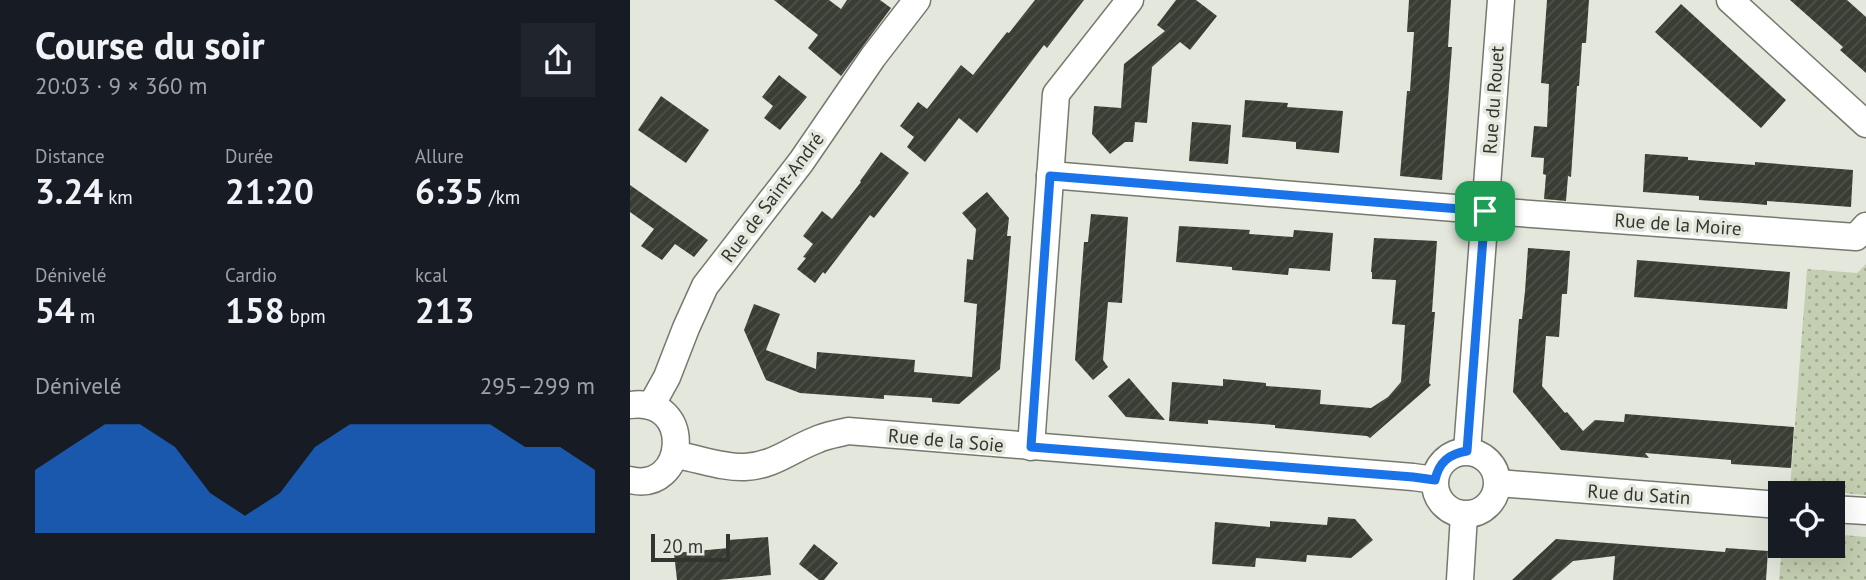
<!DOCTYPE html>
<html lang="fr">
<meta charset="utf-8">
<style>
body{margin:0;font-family:"PT Sans",sans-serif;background:#20242c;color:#f1f3f6;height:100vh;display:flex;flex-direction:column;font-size:26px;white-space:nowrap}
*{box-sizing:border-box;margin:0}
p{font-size:23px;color:#9ea1a6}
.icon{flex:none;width:38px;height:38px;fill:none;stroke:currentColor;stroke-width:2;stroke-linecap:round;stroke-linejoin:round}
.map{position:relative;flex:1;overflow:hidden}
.details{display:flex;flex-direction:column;background:#171b24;width:630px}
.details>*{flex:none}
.buttons{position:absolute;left:1138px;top:481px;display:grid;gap:14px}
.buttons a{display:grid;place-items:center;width:77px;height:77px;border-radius:0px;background:#171b24;box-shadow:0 7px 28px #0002;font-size:35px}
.scale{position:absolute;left:21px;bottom:18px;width:79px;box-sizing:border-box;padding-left:7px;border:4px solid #32342f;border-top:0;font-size:19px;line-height:24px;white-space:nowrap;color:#32342f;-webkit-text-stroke:5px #e4e8dc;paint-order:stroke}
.pin{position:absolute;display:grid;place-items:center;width:60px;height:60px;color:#fff;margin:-30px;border-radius:14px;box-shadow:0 4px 10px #0006}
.round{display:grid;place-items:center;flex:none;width:74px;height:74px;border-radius:0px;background:#20242c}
.headline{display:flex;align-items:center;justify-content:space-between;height:119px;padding:0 35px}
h1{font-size:38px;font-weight:600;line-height:52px}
.figures{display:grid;grid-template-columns:repeat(3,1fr);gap:10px;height:119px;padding:7px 35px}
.figures div{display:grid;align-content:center}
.figures b{font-size:35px;font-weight:600}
.figures small{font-size:19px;font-weight:400}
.figures p{font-size:19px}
.chart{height:196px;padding:14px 35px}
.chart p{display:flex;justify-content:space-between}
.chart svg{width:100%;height:126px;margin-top:7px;fill:#1a73e8;opacity:.7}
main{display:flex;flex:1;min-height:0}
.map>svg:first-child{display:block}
</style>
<main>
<section class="details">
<div class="headline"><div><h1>Course du soir</h1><p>20:03 · 9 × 360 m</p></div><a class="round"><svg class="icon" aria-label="share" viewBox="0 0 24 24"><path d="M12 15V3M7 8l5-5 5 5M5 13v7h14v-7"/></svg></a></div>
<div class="figures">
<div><p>Distance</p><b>3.24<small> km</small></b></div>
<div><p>Durée</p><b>21:20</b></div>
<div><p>Allure</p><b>6:35<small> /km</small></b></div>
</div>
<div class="figures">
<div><p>Dénivelé</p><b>54<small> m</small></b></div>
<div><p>Cardio</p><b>158<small> bpm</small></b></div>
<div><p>kcal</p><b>213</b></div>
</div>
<div class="chart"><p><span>Dénivelé</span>295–299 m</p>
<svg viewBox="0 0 160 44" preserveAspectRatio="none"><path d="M0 44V22L10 14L20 6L30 6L40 14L50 30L60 38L70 30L80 14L90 6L100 6L110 6L120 6L130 6L140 14L150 14L160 22V44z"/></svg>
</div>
</section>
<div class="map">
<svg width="1236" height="580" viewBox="0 0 1236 580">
<defs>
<pattern id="green-dots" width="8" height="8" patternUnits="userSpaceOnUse" patternTransform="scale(1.75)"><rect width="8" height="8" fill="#c4ceb0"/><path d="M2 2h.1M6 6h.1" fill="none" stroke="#a0a890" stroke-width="1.8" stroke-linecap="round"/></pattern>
<pattern id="building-hatch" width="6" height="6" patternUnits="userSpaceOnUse" patternTransform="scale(1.75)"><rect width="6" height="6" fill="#3a3d34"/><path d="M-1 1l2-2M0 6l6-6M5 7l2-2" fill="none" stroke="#4e5149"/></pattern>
</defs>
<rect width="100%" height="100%" fill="#e4e8dc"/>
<!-- green -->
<g fill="url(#green-dots)">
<polygon points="1236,264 1236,495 1160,488 1177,269 1227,273"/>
<polygon points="1202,534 1236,537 1236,580 1149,580 1152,546 1202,546"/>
</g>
<!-- building -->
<g fill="url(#building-hatch)">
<polygon points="144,0 199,0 211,9 217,0 250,0 261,8 211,76 178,48 188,35"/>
<polygon points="405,0 454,0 417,48 414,45 347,133 329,118 295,162 277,147 284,137 270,126 288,102 297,109 331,65 343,75 377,32 379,33"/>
<polygon points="546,0 566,0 587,16 560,50 550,42 522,67 517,123 505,122 503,142 495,142 480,154 462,134 464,106 491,108 494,64 535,31 527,25"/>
<polygon points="779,0 821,0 818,47 822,47 812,180 770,176 777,91 780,91 784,32 777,32"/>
<polygon points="917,0 959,0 956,43 952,43 949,86 947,86 941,177 938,176 936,201 914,199 916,175 913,174 914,158 901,157 904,126 917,127 919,84 911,83"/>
<polygon points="1160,0 1217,0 1236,17 1236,73 1210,50 1213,47"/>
<polygon points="1051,4 1156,100 1131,128 1025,32"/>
<polygon points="149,75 177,97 150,130 134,118 143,106 132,97"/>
<polygon points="31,96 79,130 56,163 8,130"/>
<polygon points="615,100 658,103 657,107 713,111 709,153 666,149 666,142 612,137"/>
<polygon points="562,122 601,125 598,164 559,161"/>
<polygon points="251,152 279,173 244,218 240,215 195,274 193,272 185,283 167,269 176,258 173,257 183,244 173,236 192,211 202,219 231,182 230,181"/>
<polygon points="1015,154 1058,157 1058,160 1125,165 1125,162 1223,170 1221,207 1137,201 1137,205 1113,203 1069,200 1069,196 1013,192"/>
<polygon points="0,185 78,240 64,257 45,244 32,260 11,246 24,229 0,212"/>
<polygon points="357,192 379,218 377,236 381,236 370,369 329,404 302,402 302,398 254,395 254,399 170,393 136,380 114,330 124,304 150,314 136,350 186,369 187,352 285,360 284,372 342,377 347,304 334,302 337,259 343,260 346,229 332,213"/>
<polygon points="461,214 498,217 492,303 478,302 473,360 478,367 463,380 445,360 454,242 458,242"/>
<polygon points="549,226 620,230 619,234 663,237 664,230 703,233 700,271 659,268 658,275 602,270 602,267 546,262"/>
<polygon points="744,238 807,241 802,312 805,312 799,383 801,385 740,438 737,436 645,428 645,425 578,420 578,424 539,421 542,382 593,386 593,379 636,383 636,386 691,390 690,404 741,408 758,397 771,382 775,325 762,324 766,280 742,279 742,272 741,272"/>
<polygon points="898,248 940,251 937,294 932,294 929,337 916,336 912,386 935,413 937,412 953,431 965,420 994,422 995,414 1164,427 1161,468 1101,464 1101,460 1015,453 1019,458 931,450 883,392 889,319 892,319 895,291"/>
<polygon points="1007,260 1160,272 1157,309 1004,297"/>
<polygon points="499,378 535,420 496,417 478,396"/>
<polygon points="698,517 725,519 743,540 721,558 677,555 676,562 626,558 625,567 582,564 585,522 640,527 640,521 697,525"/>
<polygon points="138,537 141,575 88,580 47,580 44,553 99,548 98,540"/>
<polygon points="926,539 1095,552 1096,548 1138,551 1136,580 983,580 985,556 943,561 921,580 882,580"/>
<polygon points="184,544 208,563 194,580 189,580 169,564"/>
</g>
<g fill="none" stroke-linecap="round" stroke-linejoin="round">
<!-- minor casing -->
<g stroke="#75796e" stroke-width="29">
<g id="minor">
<polyline points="1100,0 1236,124"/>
<polyline points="420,175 874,212 1226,237 1236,226"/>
<path d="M0,405C65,396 57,494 0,480"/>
<polyline points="21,406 37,377 56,328 75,286 171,162 243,57 287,0"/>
<polyline points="401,447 426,94 500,0"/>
<polyline points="837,451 871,0"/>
<circle cx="836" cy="483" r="31"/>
<path d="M45,455C68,458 92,468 115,467C143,466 162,449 186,440C196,435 207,434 218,431L783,477L805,480"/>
<polyline points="868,483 1150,505"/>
<polyline points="1202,509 1236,511"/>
<polyline points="830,580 834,515"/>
</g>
</g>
<!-- minor -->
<use href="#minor" stroke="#fff" stroke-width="26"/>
</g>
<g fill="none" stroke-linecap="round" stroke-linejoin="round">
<!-- route casing -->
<g stroke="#fff" stroke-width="14">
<path id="route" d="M420,176L855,211L837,451C819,454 809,462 805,480L783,477L401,447Z"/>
</g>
<!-- route -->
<use href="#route" stroke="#1a73e8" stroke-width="9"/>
</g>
<g text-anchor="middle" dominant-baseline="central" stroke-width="7" stroke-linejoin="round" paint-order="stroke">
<!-- street labels -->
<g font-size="19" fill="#32342f" stroke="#e4e8dc">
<text transform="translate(863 100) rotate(-86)">Rue du Rouet</text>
<text transform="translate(142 197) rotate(-53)">Rue de Saint-André</text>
<text transform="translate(1048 224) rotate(4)">Rue de la Moire</text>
<text transform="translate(316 440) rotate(5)">Rue de la Soie</text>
<text transform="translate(1009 494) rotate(4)">Rue du Satin</text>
</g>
</g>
</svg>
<div class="buttons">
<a><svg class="icon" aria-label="locate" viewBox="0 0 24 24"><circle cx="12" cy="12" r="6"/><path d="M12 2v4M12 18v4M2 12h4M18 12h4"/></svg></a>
</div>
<div class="scale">20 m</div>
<div class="pin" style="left:855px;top:211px;background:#1e9e55"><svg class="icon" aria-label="arrive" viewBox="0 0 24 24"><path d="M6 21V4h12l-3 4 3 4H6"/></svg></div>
</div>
</main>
